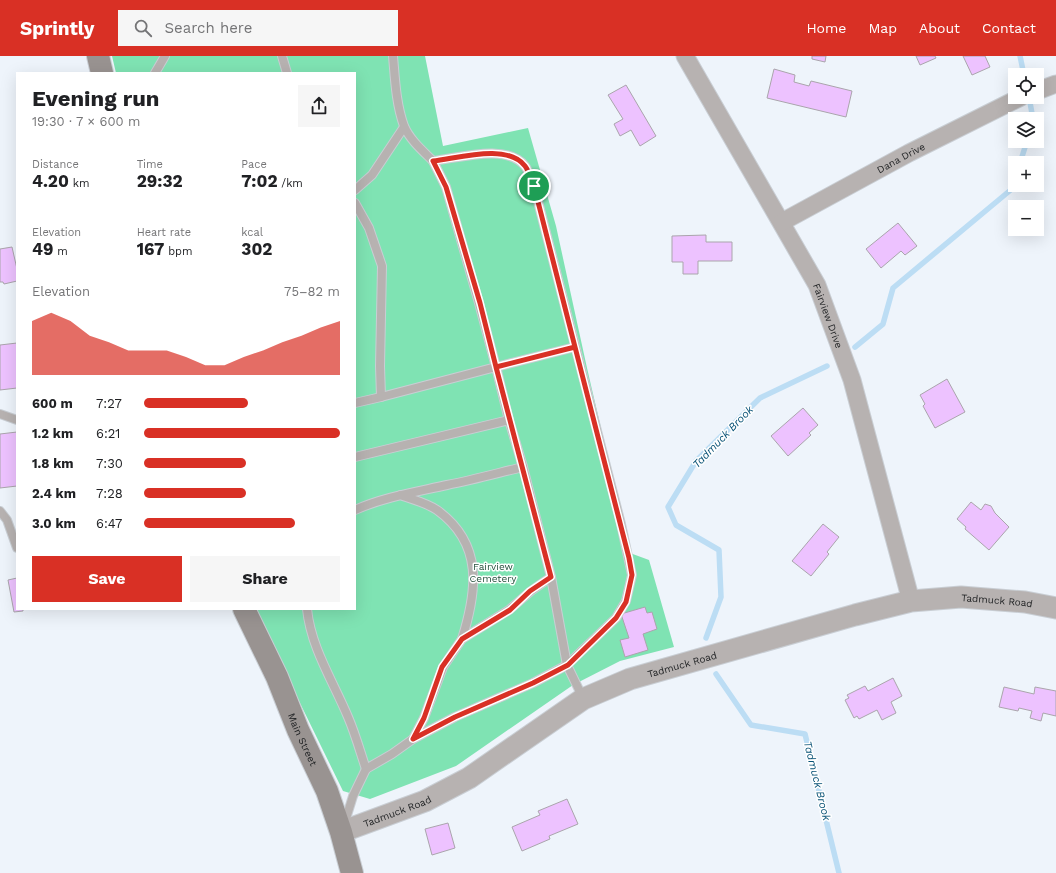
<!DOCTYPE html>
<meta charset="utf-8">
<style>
body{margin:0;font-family:"Work Sans",sans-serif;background:#f6f6f6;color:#202124;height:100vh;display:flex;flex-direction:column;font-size:15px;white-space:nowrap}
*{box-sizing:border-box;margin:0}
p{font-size:13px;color:#757577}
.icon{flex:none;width:22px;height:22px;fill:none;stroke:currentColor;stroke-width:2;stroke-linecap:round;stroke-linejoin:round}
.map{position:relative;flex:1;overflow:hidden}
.details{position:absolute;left:16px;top:16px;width:340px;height:538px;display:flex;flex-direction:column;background:#fff;border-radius:0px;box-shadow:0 4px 16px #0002}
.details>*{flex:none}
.controls{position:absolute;left:1008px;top:12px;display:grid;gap:8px}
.controls a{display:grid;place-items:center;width:36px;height:36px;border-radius:0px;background:#fff;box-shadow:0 4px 16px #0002;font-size:20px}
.pin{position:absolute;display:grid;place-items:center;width:34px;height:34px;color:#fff;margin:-17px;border:2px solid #fff;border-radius:50%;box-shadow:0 1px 4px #0007}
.round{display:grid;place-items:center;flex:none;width:42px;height:42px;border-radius:0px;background:#f6f6f6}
.headline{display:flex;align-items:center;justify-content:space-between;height:68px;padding:0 16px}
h1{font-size:22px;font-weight:700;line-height:30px}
.figures{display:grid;grid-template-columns:repeat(3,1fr);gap:6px;height:68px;padding:4px 16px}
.figures div{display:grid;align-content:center}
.figures b{font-size:17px;font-weight:700}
.figures small{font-size:11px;font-weight:400}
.figures p{font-size:11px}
.chart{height:112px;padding:8px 16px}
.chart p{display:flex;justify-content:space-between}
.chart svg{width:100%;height:72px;margin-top:4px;fill:#d93025;opacity:.7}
.button{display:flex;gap:8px;margin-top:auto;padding:8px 16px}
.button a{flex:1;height:46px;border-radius:0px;background:#d93025;color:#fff;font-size:16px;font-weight:700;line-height:46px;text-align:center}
.button a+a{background:#f6f6f6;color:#202124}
ul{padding:0 16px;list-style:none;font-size:13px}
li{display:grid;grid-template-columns:64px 48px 1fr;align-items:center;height:30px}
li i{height:10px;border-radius:5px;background:#d93025}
header{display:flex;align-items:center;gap:24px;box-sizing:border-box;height:56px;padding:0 20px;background:#d93025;color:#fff}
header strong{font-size:19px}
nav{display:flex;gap:22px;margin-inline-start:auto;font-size:14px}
.search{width:280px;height:36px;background:#f6f6f6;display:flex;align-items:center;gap:10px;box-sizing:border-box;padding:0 14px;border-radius:0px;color:#757577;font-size:15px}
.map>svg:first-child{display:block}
</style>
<header>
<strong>Sprintly</strong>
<div class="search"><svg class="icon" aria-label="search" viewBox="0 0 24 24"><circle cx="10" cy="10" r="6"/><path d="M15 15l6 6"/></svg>Search here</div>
<nav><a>Home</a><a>Map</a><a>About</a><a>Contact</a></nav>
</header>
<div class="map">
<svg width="1056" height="817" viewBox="0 0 1056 817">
<rect width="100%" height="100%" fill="#eef4fb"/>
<!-- green -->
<polygon fill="#7fe3b3" points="112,0 425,0 443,90 528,72 556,170 587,312 630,497 649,504 674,591 620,605 573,629 456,710 370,743 343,735 254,553 355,553 355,17 116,17"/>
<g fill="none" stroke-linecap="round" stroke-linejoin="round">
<!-- stream -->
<g stroke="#bcddf4" stroke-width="5.5">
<polyline points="1020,0 1024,19"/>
<polyline points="1029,41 1033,63"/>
<polyline points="1020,107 1027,85"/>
<polyline points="855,291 883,268 893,232 1013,132 1015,125"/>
<polyline points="706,582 721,541 719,494 676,469 668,451 696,405 760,342 827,310"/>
<polyline points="716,618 751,669 805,678 839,817"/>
</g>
</g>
<!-- building -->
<g fill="#edc2ff" stroke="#aaa5ac">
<polygon points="812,0 826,0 825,6 812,3"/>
<polygon points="916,0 935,0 936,2 920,9"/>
<polygon points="963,0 985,0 990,11 972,19"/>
<polygon points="774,13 795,19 794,26 809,30 811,25 852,35 846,61 767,42"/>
<polygon points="626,29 656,80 640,90 631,74 620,80 614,68 623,63 608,39"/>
<polygon points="898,167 917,190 905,199 901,195 881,212 866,193"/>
<polygon points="706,179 706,186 732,186 732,205 698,205 698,218 683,218 683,206 672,206 672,180"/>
<polygon points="12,191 17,213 17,225 4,228 3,226 0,226 0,193"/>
<polygon points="17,287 17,332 0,334 0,289"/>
<polygon points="947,323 965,356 935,372 923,350 925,348 920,339"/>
<polygon points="803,352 818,369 809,377 811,379 788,400 771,380"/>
<polygon points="17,376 17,430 0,432 0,378"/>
<polygon points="971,446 981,454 985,448 991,450 995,457 1009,471 989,494 965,473 966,471 957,463"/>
<polygon points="823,468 839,481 827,496 829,498 811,520 792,505"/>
<polygon points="17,522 17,553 23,553 23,555 14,556 8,524"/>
<polygon points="645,551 647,557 652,556 657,573 643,578 648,594 625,601 620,584 629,582 621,558"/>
<polygon points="893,622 902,640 891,646 896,657 882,664 877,654 859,663 857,660 854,662 845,644 849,642 847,639 865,630 868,635"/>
<polygon points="1004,631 1034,638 1035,631 1056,635 1056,660 1043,657 1041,665 1030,662 1032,655 1019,652 1018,655 999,651"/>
<polygon points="567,743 578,768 549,780 550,783 522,795 512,771 540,759 538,755"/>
<polygon points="448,767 455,792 432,799 425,773"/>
</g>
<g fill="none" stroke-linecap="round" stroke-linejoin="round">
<!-- service casing -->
<g stroke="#c9ced4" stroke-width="10">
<g id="service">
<polyline points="282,0 287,17"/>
<polyline points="155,17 165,0"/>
<polyline points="433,105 446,131 479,247 496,311 575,291"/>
<polyline points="355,134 372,119 404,71"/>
<polyline points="355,147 369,172 382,210 380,310 381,341 355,347"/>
<polyline points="381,341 496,311 509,364"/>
<polyline points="0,358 17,364"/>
<polyline points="355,401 509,364 523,411"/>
<path d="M355,454C384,441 416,436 447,429C473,424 498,417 523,411L551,521L531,535L509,554L462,583C477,535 484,488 437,454C427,447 411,443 400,439"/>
<polyline points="0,455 7,464 17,492"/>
<polyline points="551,521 567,609 583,642"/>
<path d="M307,553C311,592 333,625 348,661C355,677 360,695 366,713"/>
<polyline points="413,683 424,662 443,611 462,583"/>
<path d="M344,769L353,740L366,713L392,698L413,683L455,661L533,627L567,609L616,562L626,545L632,519L621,468L534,130C531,124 529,115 525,110C507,87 459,102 433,105C423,95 410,84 404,70C396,48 395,23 393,0"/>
</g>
</g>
<!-- minor casing -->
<g stroke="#c9ced4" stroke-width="19">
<g id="minor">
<path id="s1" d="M685,0L817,229L852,324L911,545"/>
<polyline points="1037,35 1056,28"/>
<path id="s2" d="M782,166L909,97L1021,41"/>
</g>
</g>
<!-- tertiary casing -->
<g stroke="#c9ced4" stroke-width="23">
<g id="tertiary">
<path id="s3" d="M341,776L425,745L469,722L583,643L630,623L855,559L911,545L961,541L1025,546L1056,552"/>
</g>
</g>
<!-- secondary casing -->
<g stroke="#c9ced4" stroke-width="24">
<g id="secondary">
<polyline points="98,0 102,17"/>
<path id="s4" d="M244,553L277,621L298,674L327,735L341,776L352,817"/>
</g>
</g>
<!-- service -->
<use href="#service" stroke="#b7b2b1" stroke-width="8"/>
<!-- minor -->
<use href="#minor" stroke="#b7b2b1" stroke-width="17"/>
<!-- tertiary -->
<use href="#tertiary" stroke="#b7b2b1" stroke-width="21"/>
<!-- secondary -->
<use href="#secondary" stroke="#999391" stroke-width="22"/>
</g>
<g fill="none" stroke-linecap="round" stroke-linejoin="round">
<!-- route casing -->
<g stroke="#fff" stroke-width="8">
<path id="route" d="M534,130L575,291L496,311L551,521L530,535L510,554L462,583L442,611L424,662L413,683L455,661L533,627L568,609L616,562L626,546L632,519L629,502L575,291L496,311L480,247L446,131L433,105C459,102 507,87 525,110C529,115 531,124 534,130"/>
</g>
<!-- route -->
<use href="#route" stroke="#d93025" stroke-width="5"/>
</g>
<g text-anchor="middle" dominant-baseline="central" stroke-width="3" stroke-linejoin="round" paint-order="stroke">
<!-- street labels -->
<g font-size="10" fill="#1e2022" stroke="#fff">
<text stroke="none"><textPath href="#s2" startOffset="135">Dana Drive</textPath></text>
<text stroke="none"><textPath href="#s1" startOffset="297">Fairview Drive</textPath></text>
<text stroke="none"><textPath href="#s3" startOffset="707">Tadmuck Road</textPath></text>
<text stroke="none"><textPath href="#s3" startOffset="383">Tadmuck Road</textPath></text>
<text stroke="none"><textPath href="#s4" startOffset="143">Main Street</textPath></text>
<text stroke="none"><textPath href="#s3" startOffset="60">Tadmuck Road</textPath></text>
</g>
<!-- park labels -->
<g font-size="10" fill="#244f3b" stroke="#fff">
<text x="493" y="510">Fairview<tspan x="493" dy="12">Cemetery</tspan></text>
</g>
<!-- water labels -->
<g font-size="11" font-style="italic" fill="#075175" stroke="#fff">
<text transform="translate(723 381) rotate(-46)">Tadmuck Brook</text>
<text transform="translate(817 725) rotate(76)">Tadmuck Brook</text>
</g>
</g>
</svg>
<div class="controls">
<a><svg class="icon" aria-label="locate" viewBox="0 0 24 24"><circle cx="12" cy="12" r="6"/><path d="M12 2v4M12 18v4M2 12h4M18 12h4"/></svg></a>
<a><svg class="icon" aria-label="layers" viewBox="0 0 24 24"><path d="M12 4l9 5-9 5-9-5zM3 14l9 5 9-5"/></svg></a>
<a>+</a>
<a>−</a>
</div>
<div class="pin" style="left:534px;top:130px;background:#1e9e55"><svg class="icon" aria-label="arrive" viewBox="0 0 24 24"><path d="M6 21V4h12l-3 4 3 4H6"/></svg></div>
<section class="details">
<div class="headline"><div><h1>Evening run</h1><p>19:30 · 7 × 600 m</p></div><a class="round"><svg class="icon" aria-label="share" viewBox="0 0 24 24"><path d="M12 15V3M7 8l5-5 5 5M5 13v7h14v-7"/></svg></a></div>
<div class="figures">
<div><p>Distance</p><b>4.20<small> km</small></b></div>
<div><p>Time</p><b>29:32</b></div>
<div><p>Pace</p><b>7:02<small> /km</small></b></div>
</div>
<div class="figures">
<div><p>Elevation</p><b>49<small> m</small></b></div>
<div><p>Heart rate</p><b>167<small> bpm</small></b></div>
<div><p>kcal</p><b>302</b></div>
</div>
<div class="chart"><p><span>Elevation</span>75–82 m</p>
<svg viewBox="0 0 160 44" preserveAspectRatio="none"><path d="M0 44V11L10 6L20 11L30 20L40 24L50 29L60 29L70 29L80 33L90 38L100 38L110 33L120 29L130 24L140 20L150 15L160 11V44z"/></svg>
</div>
<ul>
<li><b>600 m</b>7:27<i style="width:53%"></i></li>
<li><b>1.2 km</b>6:21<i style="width:100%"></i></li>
<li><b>1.8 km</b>7:30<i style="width:52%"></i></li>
<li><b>2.4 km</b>7:28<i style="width:52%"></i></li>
<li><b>3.0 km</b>6:47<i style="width:77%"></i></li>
</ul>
<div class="button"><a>Save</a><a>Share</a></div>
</section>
</div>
